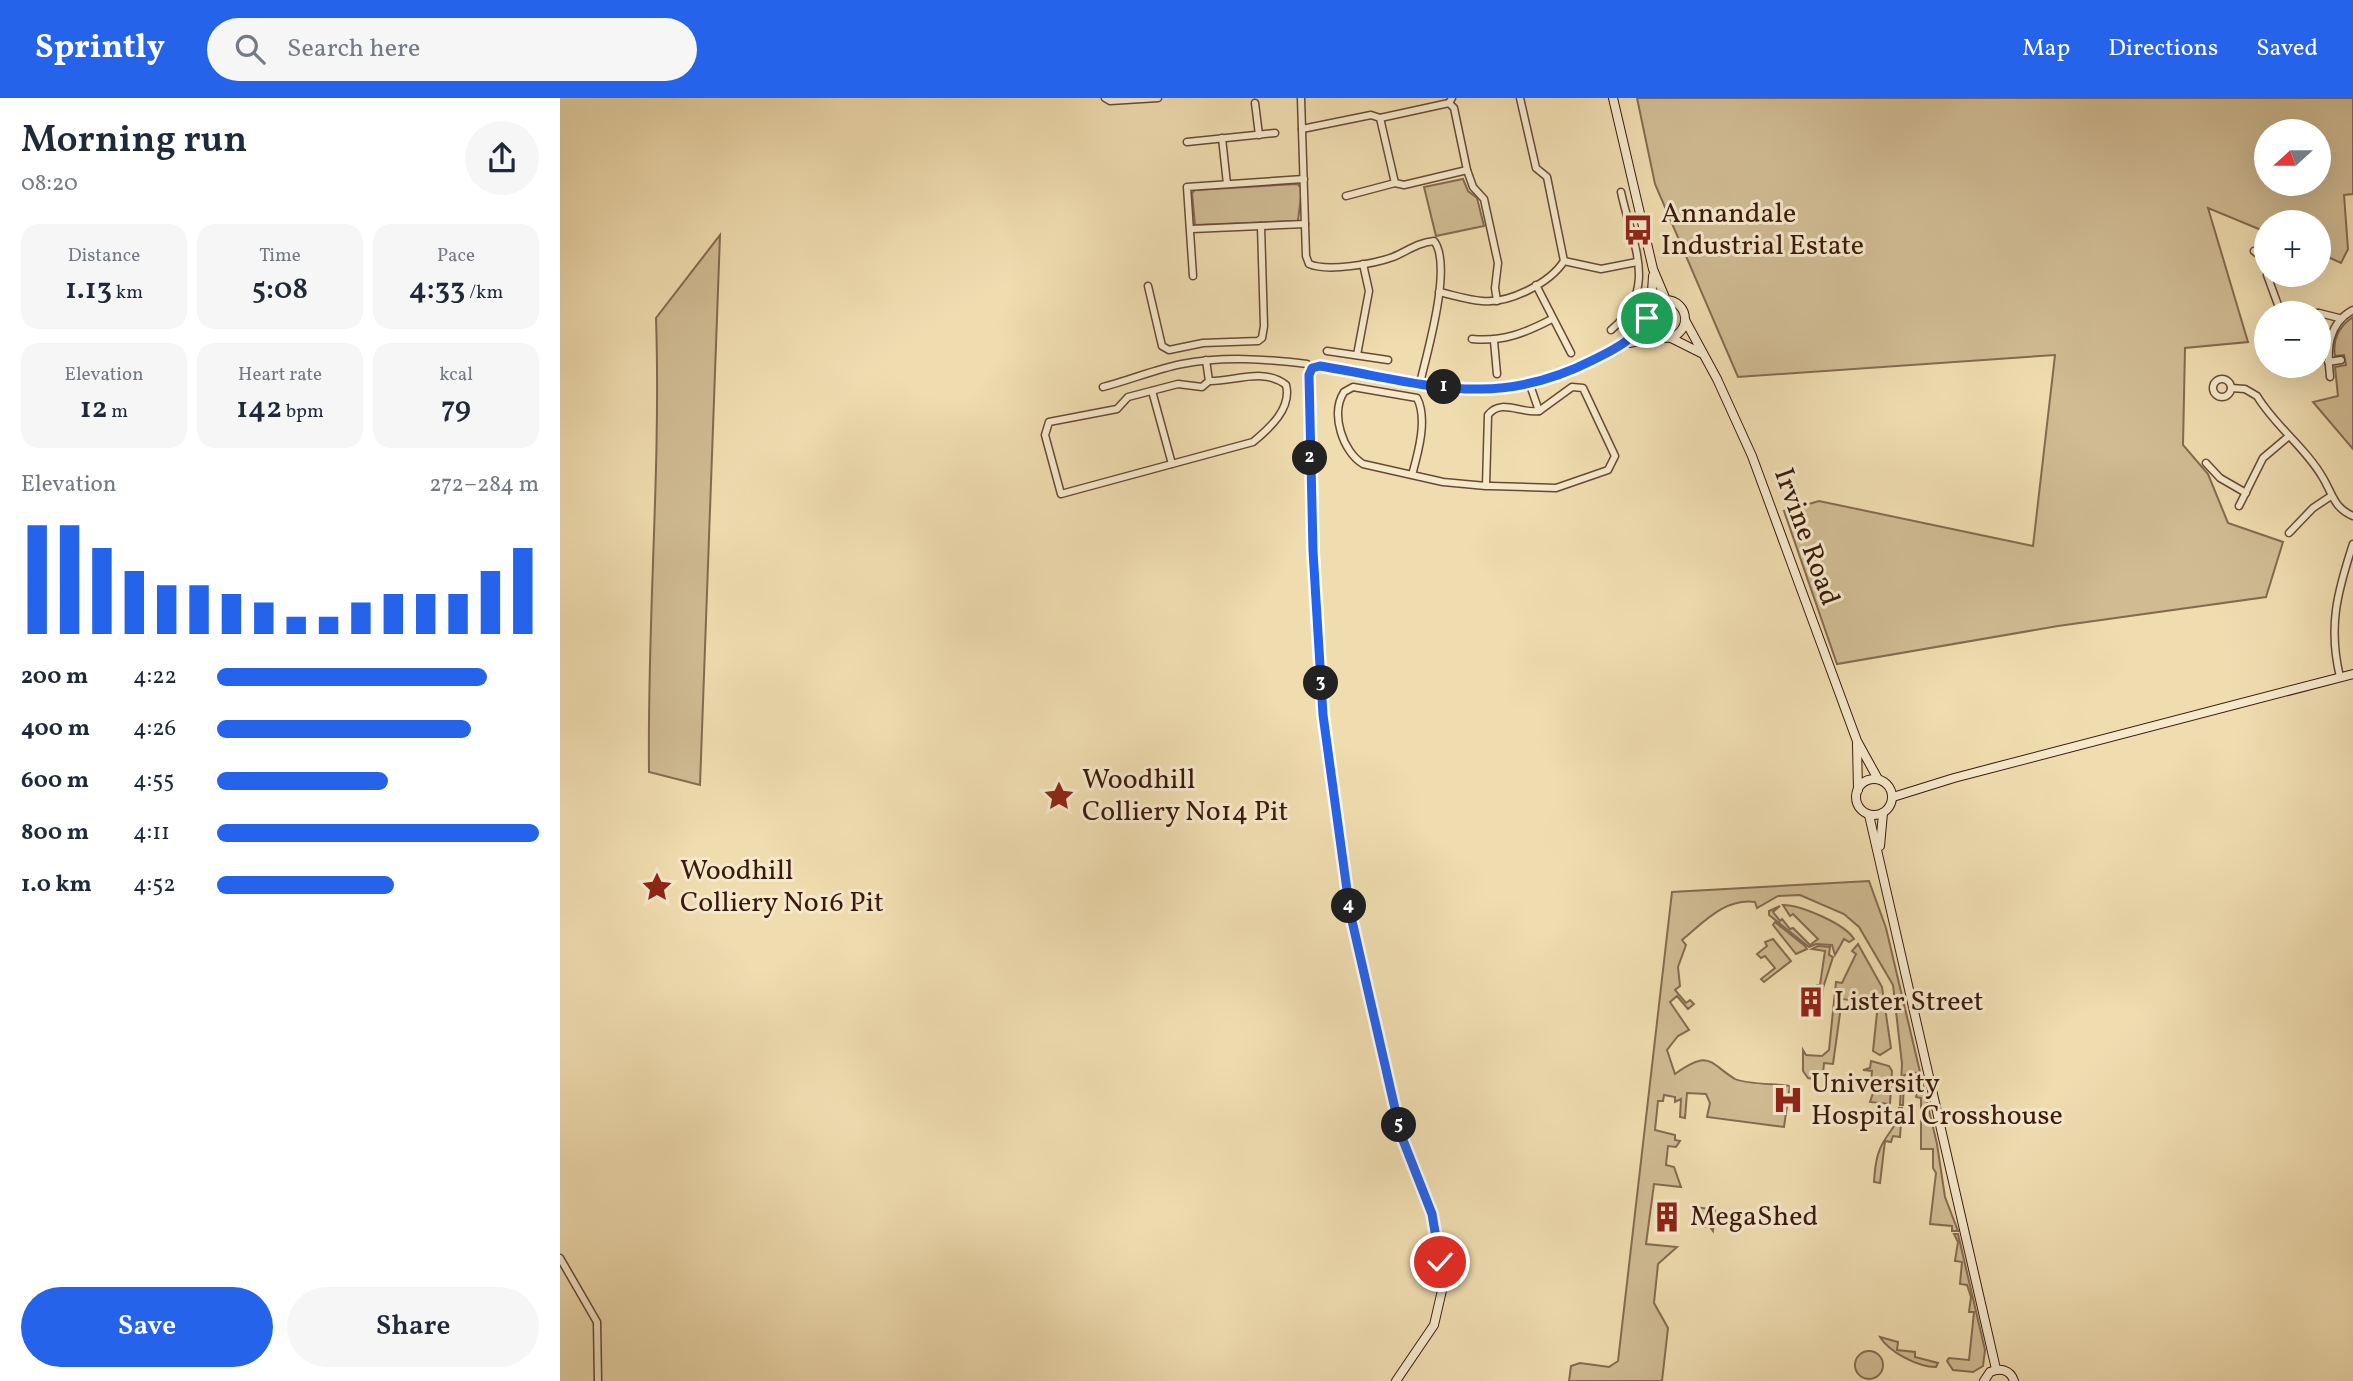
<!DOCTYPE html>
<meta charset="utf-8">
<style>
body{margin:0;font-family:Vollkorn,serif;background:#f6f6f7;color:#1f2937;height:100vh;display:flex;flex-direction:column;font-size:26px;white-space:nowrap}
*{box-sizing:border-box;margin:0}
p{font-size:23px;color:#747a83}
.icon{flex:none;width:38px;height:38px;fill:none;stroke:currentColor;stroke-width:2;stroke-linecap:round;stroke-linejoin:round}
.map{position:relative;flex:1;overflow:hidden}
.sheet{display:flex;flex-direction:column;background:#fff;width:560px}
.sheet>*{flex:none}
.needle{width:46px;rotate:249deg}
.controls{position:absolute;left:1694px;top:21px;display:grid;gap:14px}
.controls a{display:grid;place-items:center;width:77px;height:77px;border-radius:50%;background:#fff;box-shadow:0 7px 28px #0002;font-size:35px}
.pin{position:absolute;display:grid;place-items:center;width:60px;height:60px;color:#fff;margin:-30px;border:4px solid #fff;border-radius:50%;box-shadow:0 2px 7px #0007}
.km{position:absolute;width:35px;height:35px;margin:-18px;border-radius:50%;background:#222;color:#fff;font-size:19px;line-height:35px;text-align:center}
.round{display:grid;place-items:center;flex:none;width:74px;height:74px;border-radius:37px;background:#f6f6f7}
.headline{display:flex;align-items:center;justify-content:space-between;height:119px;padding:0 21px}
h1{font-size:38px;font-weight:600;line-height:52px}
.figures{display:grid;grid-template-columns:repeat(3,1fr);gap:10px;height:119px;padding:7px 21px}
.figures div{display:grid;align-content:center;border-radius:18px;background:#f6f6f7;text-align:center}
.figures b{font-size:30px;font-weight:600}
.figures small{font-size:19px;font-weight:400}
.figures p{font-size:19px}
.chart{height:196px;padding:14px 21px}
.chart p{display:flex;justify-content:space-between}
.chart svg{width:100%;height:126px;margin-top:7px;stroke:#2563eb;stroke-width:6}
.cta{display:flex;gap:14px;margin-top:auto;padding:14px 21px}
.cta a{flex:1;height:80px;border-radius:42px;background:#2563eb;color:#fff;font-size:28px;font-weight:600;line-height:80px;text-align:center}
.cta a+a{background:#f6f6f7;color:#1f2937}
ul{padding:0 21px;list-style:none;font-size:23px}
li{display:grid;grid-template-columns:112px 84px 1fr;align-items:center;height:52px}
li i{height:18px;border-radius:9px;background:#2563eb}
header{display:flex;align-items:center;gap:42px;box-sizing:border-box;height:98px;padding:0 35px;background:#2563eb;color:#fff}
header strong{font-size:33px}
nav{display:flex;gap:38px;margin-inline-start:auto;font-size:24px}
.search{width:490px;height:63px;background:#f6f6f7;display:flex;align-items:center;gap:18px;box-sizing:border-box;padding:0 24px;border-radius:38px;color:#747a83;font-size:26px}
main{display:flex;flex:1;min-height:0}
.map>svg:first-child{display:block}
</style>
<header>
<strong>Sprintly</strong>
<div class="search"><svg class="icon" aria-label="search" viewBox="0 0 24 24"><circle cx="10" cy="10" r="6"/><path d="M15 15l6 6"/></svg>Search here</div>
<nav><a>Map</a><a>Directions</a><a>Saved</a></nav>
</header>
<main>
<section class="sheet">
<div class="headline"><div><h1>Morning run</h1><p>08:20</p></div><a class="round"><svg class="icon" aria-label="share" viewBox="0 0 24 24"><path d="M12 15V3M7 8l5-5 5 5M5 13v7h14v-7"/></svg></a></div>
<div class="figures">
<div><p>Distance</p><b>1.13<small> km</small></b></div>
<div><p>Time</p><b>5:08</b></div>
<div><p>Pace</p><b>4:33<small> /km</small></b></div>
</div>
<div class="figures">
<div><p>Elevation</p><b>12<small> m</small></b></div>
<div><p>Heart rate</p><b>142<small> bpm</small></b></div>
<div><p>kcal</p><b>79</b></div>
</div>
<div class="chart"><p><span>Elevation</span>272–284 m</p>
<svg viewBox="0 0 160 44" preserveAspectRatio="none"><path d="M5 44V6M15 44V6M25 44V14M35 44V22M45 44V27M55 44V27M65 44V30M75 44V33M85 44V38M95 44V38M105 44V33M115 44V30M125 44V30M135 44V30M145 44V22M155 44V14"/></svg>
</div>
<ul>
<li><b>200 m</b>4:22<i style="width:84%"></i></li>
<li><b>400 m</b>4:26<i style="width:79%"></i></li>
<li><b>600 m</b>4:55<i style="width:53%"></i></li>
<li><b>800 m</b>4:11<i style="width:100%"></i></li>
<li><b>1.0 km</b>4:52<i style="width:55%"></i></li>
</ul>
<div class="cta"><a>Save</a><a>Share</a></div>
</section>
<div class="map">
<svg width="1793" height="1283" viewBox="0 0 1793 1283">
<rect width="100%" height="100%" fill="#efdcaf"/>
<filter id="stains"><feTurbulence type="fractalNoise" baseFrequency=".00286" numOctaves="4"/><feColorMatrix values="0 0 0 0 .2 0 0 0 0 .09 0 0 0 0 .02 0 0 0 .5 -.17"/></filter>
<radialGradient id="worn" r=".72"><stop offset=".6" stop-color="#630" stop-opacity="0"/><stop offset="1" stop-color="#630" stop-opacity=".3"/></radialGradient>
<!-- green -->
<g fill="#d0bb93" stroke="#856a50" stroke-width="2" fill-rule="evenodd">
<path d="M1077,0H1793V96L1784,97L1788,151L1781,165L1759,155V124H1706V134L1648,110L1688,244L1625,250L1623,347L1648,376L1668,425L1723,444L1706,499L1498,528L1277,566L1224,413L1259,403L1473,448L1495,257L1178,279L1095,86ZM1759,33V86H1706V33Z"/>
<polygon points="903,81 908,93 917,100 924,128 876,138 864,89"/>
<polygon points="737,86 742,90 738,123 635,127 632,95 635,92"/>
<path d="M160,137L140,687L89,674C87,523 101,371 96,220Z"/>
<path d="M1793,219V351L1753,304L1778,298L1775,269L1786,267L1784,257L1775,258C1772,242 1779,228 1793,219Z"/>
<path d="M1309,783L1326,830L1377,1046L1385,1099L1398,1133H1392V1128L1370,1126L1376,1075L1373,1070V1051H1361V1000L1356,999L1358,990L1356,975L1344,977L1343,1007H1340L1342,966L1333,887L1299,829L1284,816L1240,797L1218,798L1197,810L1195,804C1165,800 1144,824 1122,842L1126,847L1118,869L1120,888L1115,892L1126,905L1130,902L1134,906L1128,911L1117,898L1110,904L1129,932L1118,938L1107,952L1115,976C1150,951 1149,965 1175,981C1184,986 1218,986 1230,988L1224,1029L1147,1019L1150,1005L1146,996L1127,995L1125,1020L1120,1019L1121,1001L1115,1004V999L1104,997L1103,1003H1098L1095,1032L1115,1037V1042L1120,1043L1116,1049L1108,1048L1106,1067L1114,1069L1121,1089L1094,1086L1086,1146L1117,1149L1098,1166L1094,1205L1108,1230L1102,1283H1009L1011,1268L1020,1265L1049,1269L1058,1263L1112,794Z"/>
<path d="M1223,807C1240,807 1284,825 1294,841L1289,844L1284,841L1275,857L1272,847L1256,846L1249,849L1209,817V813L1220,808L1213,814L1220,823L1222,821L1230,831L1233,830L1250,847L1258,841L1233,816L1230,818Z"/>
<polygon points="1215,824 1245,848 1247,851 1236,856 1213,827"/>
<polygon points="1213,841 1231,863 1204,884 1201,881 1215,870 1205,858 1201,860 1197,856 1207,848 1205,844"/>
<polygon points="1298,846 1322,889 1331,950 1320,957 1313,953 1318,905 1282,901 1273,966 1264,965 1263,976 1254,975 1253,981 1248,980 1243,973 1243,952 1246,957 1262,958 1269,952 1276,884 1282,885 1296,856 1292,853"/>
<polygon points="1258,848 1270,849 1269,857 1273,859 1263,890 1261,918 1256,918 1257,887 1260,887 1265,853 1252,851"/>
<polygon points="1311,963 1329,968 1332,973 1330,1006 1310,1004 1313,995 1310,993 1312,973 1303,972 1310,970"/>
<path d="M1339,1010H1342L1340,1039L1333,1038L1331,1044L1325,1043L1320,1085L1314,1084C1315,1072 1315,1062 1320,1051C1326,1035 1339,1029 1339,1010Z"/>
<polygon points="1136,1109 1155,1112 1153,1133 1150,1129 1134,1127"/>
<polygon points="1394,1136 1398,1136 1425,1252 1423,1268 1413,1274 1393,1272 1387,1263 1389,1260 1409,1262 1414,1214 1409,1214 1411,1199 1407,1187 1400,1186 1402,1164 1395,1163 1398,1144"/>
<path d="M1320,1239L1338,1244L1337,1252L1355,1254V1259L1378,1265L1376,1269C1358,1269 1329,1254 1320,1239Z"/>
<circle cx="1309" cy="1267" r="14"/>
</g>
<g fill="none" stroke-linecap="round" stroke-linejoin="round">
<!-- street casing -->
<g stroke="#674a35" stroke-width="9">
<g id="street">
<polyline points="545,0 550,3 598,0"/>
<path d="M741,0L746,158L749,166C767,174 814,166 833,159C848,153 856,145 874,143C893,167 867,255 860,285"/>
<polyline points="695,5 699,37"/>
<polyline points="889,5 894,10 907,72 913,89 924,101 938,165 935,190 937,203"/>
<polyline points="820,20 835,85 844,87 907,72"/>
<polyline points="820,20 889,5 892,0"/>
<polyline points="742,31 811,17 820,20"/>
<polyline points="662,40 667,86"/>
<polyline points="627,44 715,35"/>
<polyline points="786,98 835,85"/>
<polyline points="632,131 745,126"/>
<polyline points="1694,153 1705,162"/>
<polyline points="1004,163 1041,171 1077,164"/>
<polyline points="1707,177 1721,215"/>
<polyline points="633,178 627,89 744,81"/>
<polyline points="976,187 1011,255"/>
<polyline points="588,188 602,248 609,252 643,245 698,243 702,240 704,228 701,128"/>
<path d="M879,194C893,197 908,202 922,203C949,206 990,185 1004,163L987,79L976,70L960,0"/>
<polyline points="1747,215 1758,215"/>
<polyline points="1759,215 1779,220"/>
<path d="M1051,232C1100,191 1072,146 1061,94"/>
<path d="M912,241C943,244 965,235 992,221"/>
<polyline points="934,243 937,276"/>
<polyline points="767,253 828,262"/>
<polyline points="797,257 809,193 803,166"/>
<path d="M646,262L649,283C673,284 704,269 726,287C732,310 710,330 693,344L501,396L485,337L489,324L557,311L568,299L618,286L642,289L649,283"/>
<polyline points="1768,264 1781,262"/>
<path d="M1770,279C1767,252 1767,226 1793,212"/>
<circle cx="1662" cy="290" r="9"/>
<polyline points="970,287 979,313"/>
<path d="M543,289C570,282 596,271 622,266C664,258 705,261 747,266L753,270"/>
<path d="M1671,290L1685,291L1697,298C1715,328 1746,350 1763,380C1773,397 1774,410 1793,418"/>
<polyline points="592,293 612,366"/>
<polyline points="1646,365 1660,380 1686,395"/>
<path d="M852,377C858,355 868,321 857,300L793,289L784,294C770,316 783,354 803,366L883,384L926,388H931L996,390L1048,372L1055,358L1023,290L1012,289L979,313C961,316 941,300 928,317L926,388"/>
<polyline points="1679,408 1703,360 1729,338"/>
<polyline points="1729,435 1753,410 1771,398"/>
<path d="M1780,579C1768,529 1777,495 1793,446"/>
<polyline points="0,1160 37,1224 38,1283"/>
</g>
</g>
<!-- secondary casing -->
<g stroke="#3a190c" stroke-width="10">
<g id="secondary">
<polyline points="1053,0 1093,171 1106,202"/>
<circle cx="1106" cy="221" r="19"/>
<polyline points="1091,209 1093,178"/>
<polyline points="1125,222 1157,281 1192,358 1297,643 1318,681"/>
<polyline points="1111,240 1143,256"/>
<polyline points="1069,245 1099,239"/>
<polyline points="1297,646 1298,692"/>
<circle cx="1314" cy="699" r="18"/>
<polyline points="1333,699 1394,680 1793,576"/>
<polyline points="1309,717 1436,1271"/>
<polyline points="1320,748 1323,715"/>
<path d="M836,1283L874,1227L883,1188L872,1117L841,1037L790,814L763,617L753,453L749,277L753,270L760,268C864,285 933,313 1033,262C1055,251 1074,243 1087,220"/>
<path d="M1424,1283L1430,1274C1440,1270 1450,1271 1454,1283"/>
</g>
</g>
<!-- street -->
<use href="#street" stroke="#f5e8cb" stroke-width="6"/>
<!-- secondary -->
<use href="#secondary" stroke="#f5e8cb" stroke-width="8"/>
</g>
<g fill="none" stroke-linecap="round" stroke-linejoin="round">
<!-- route casing -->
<g stroke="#fff" stroke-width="14">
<path id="route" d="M880,1164L872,1116L841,1037L790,814L763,617L753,453L749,277L752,270L760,268C864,285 933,313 1033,262C1055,251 1074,242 1087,220"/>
</g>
<!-- route -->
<use href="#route" stroke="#2563eb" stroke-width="9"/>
</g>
<!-- icons -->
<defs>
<g id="bus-bare" transform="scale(2.415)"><path d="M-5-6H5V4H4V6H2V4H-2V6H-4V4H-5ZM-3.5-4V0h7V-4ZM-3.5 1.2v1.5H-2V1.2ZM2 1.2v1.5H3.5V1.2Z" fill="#8f2418" stroke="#f5e8cb" stroke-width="2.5" paint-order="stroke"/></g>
<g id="sight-bare" transform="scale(2.415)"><path d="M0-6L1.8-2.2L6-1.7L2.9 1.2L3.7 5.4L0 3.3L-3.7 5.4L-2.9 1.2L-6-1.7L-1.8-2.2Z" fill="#8f2418" stroke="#f5e8cb" stroke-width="2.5" paint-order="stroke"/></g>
<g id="building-bare" transform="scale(2.415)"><path d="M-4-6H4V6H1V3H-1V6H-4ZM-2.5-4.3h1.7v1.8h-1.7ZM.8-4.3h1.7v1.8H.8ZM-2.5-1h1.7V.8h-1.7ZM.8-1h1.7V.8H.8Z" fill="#8f2418" stroke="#f5e8cb" stroke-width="2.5" paint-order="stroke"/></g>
<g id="hospital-bare" transform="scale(2.415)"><path d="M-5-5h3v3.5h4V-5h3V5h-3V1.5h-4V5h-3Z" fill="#8f2418" stroke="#f5e8cb" stroke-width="2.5" paint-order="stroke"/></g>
</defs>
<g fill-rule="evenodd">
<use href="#bus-bare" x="1078" y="132"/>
<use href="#sight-bare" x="499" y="698"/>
<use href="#sight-bare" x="97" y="789"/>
<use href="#building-bare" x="1251" y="904"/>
<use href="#hospital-bare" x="1228" y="1002"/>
<use href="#building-bare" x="1107" y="1119"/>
</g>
<g text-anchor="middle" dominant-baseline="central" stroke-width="6" stroke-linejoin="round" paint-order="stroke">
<!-- poi labels -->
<g font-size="28" fill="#3a190c" stroke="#f5e8cb" text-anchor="start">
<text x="1101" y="116">Annandale<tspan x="1101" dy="32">Industrial Estate</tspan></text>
<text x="522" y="682">Woodhill<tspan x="522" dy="32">Colliery No14 Pit</tspan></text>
<text x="120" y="773">Woodhill<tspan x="120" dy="32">Colliery No16 Pit</tspan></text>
<text x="1274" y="904">Lister Street</text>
<text x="1251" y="986">University<tspan x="1251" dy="32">Hospital Crosshouse</tspan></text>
<text x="1130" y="1119">MegaShed</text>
</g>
<!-- street labels -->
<g font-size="28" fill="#3a190c" stroke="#f5e8cb">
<text transform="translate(1246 439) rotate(70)">Irvine Road</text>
</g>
</g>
<rect width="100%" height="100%" filter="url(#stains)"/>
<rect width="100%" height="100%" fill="url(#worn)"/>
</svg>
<div class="controls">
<a><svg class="needle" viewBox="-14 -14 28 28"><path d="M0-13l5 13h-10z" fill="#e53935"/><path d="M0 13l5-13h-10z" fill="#747a83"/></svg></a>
<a>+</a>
<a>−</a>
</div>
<div class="pin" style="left:1087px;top:220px;background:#1e9e55"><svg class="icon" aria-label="arrive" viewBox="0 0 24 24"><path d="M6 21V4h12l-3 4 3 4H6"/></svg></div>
<div class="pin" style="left:880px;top:1164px;background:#d93025"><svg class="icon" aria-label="check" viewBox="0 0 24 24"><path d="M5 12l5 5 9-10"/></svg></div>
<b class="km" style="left:884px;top:289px">1</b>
<b class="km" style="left:750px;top:360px">2</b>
<b class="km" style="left:761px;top:585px">3</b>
<b class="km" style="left:789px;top:808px">4</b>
<b class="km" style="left:839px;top:1027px">5</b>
</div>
</main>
